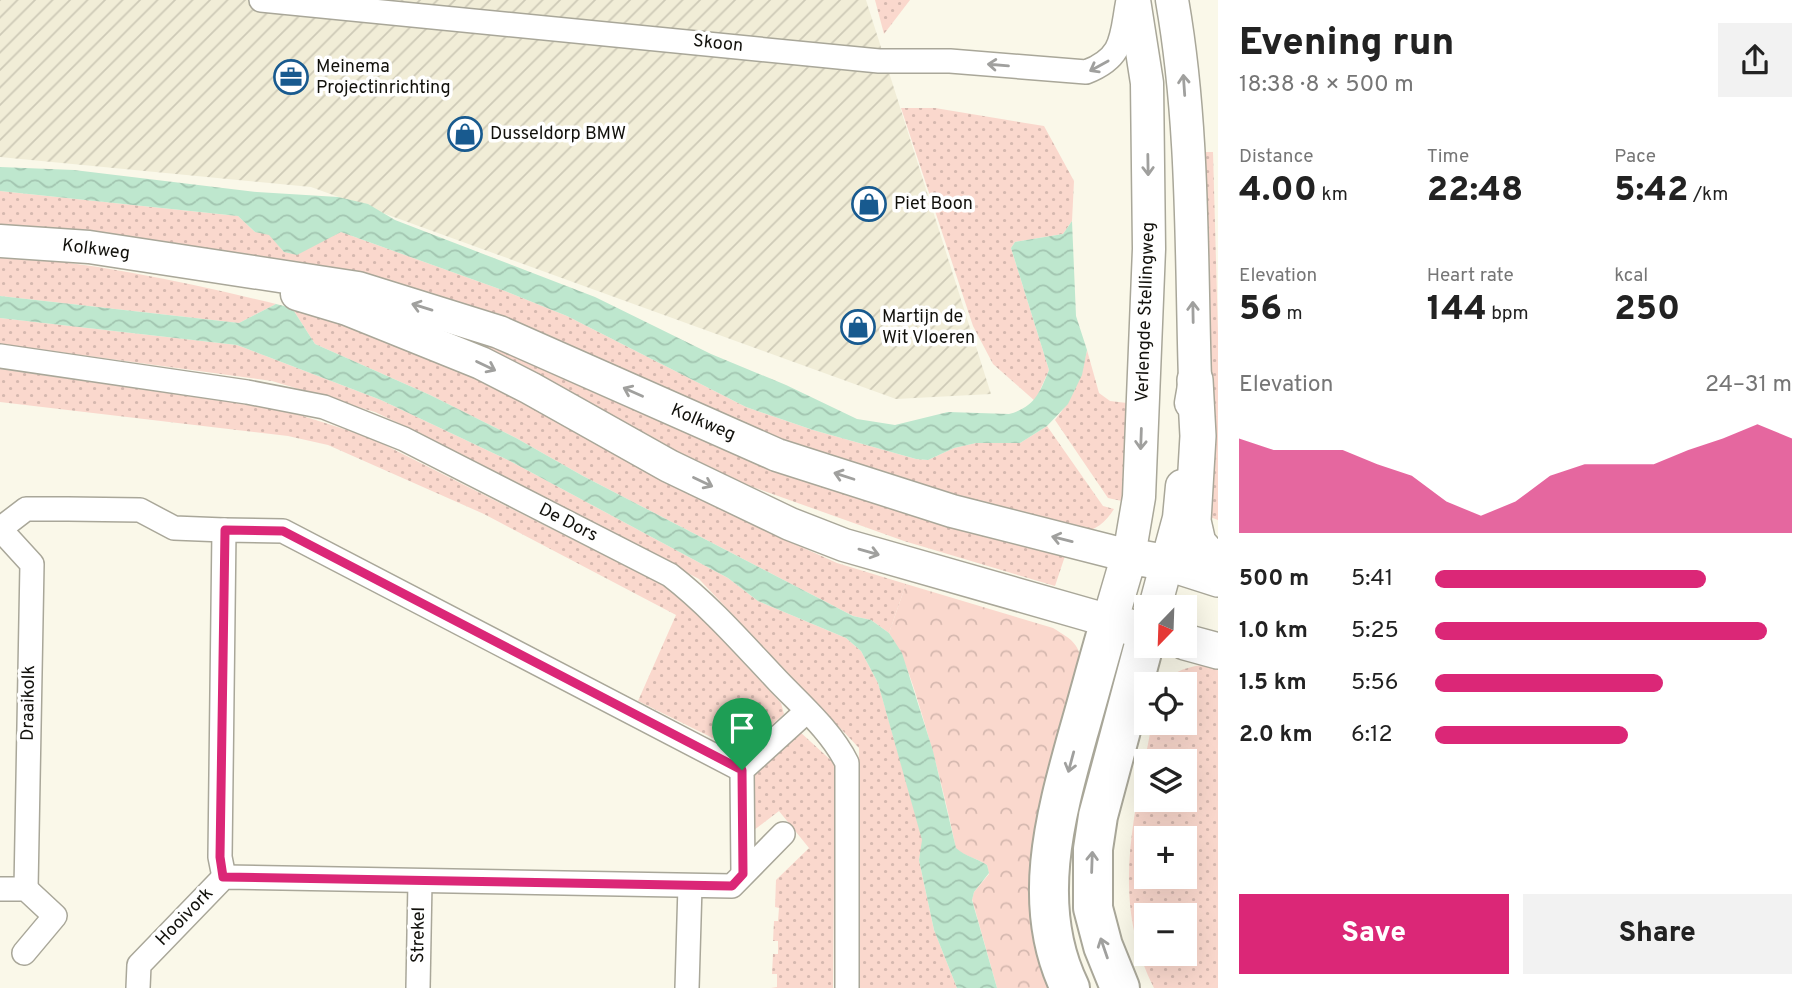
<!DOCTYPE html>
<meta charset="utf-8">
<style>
body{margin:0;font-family:Overpass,sans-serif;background:#f2f2f2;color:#222;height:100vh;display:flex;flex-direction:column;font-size:26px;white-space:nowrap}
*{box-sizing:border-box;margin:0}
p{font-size:23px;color:#767676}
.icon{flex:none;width:38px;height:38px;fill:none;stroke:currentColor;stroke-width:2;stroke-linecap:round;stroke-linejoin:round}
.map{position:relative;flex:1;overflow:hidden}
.side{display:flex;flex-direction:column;background:#fff;width:595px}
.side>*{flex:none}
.needle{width:46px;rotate:203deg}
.buttons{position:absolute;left:1134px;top:595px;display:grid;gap:14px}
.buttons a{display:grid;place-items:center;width:63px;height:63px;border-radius:0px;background:#fff;box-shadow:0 7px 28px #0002;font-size:35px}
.pin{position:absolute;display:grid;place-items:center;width:60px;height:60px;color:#fff;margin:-72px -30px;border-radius:50% 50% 50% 0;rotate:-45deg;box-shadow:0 0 7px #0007}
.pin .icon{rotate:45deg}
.round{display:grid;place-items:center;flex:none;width:74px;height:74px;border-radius:0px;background:#f2f2f2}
.overview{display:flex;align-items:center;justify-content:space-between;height:119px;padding:0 21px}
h1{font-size:38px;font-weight:800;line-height:52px}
.metrics{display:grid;grid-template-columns:repeat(3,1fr);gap:10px;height:119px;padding:7px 21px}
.metrics div{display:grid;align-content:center}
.metrics b{font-size:35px;font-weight:800}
.metrics small{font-size:19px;font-weight:400}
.metrics p{font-size:19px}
.chart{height:196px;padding:14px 21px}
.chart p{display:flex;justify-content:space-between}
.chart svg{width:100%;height:126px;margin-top:7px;fill:#db2777;opacity:.7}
.primary-button{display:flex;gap:14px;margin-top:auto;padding:14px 21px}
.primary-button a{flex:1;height:80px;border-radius:0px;background:#db2777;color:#fff;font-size:28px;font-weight:800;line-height:80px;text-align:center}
.primary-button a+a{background:#f2f2f2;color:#222}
ul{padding:0 21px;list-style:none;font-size:23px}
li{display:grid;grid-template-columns:112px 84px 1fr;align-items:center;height:52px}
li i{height:18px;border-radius:9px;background:#db2777}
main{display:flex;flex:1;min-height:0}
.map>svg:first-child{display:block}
</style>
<main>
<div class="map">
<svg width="1218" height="988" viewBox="0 0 1218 988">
<defs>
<pattern id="industrial-furrows" width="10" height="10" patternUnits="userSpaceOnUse" patternTransform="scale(1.75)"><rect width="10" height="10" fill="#f1edd7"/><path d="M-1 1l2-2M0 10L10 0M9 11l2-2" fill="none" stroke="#cecab7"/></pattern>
<pattern id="grass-dots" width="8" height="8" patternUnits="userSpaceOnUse" patternTransform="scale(1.75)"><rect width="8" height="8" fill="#fad8cd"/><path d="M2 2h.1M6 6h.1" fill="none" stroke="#d5b8af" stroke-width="1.8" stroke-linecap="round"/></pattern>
<pattern id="forest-crowns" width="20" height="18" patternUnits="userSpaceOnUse" patternTransform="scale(1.75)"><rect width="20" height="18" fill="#fad8cd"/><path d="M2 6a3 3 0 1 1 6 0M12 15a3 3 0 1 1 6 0" fill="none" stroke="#d5b8af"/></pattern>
<pattern id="water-waves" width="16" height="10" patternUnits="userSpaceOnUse" patternTransform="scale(1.75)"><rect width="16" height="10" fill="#bee7ce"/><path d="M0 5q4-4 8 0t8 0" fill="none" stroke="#a2c5b0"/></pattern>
</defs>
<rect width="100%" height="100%" fill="#faf8e9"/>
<!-- industrial -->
<polygon fill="url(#industrial-furrows)" points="0,0 866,0 991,394 896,399 311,187 0,157"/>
<!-- grass -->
<g fill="url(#grass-dots)" fill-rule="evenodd">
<polygon points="875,0 910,0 884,34"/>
<polygon points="901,108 935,108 1044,126 1074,181 1072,221 1063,234 1015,242 1011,248 1049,370 1035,401 993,364 973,326"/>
<polygon points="1202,152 1213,152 1218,333 1218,520 1205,515"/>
<path d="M0,191L238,216L255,232L269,234L284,252L322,240L341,232L505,291L567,316L746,407L813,430L916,459L928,460L954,448L976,443H1020L1047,426L1103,506L1114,509C1105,523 1096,530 1080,533L822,463L554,347L106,234L0,224Z"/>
<path d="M0,256C93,262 185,282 276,304L239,323L0,296Z"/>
<polygon points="365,297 1067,550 1055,586 904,541 686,463"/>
<polygon points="292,308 322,311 461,363 746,522 837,563 906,584 889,633 871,620 853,616 583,476 516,438 430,395 315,344"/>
<polygon points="0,318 237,345 245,348 381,400 510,461 728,578 758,601 846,638 861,651 878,683 923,840 919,860 934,930 957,988 857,988 859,748 699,579 429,438 375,412 272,381 0,344"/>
<path d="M1087,350L1099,393L1110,401L1127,403L1122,501L1108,498L1055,420C1073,398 1081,378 1087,350Z"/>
<polygon points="0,369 281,409 369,437 677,592 781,703 784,714 741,752 638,701 676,615 484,514 328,445 288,436 0,402"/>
<path d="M1214,664L1218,665V988H1154C1109,898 1135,815 1152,723H1185V684H1164C1174,668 1197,665 1214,664ZM1146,761H1185V800H1146ZM1146,838H1185V877H1146ZM1146,915H1185V954H1146Z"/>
<polygon points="799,731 835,764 833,988 771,988 777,987 777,974 772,974 773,954 778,954 778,941 773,941 774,921 778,921 779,908 775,907 776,880 809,848 779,811 754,830 754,779 756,766"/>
</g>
<!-- forest -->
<path fill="url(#forest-crowns)" d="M906,584L1053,628C1074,641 1079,643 1083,669L1059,988H997L972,899L974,892L989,874L987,865C977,858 966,857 956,849C947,805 936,761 923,718C914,688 906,659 889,633Z"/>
<!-- water -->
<g fill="url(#water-waves)">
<path d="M0,167L74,170L257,192L338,197L368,204L395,220L595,297L711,354L786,385L857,419L895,425L948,412L1009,414C1035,407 1040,392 1049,370L1011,248L1015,242L1063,234L1072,221L1076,316L1087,350L1082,375L1068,404L1047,426L1020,443H976L954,448L928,460L916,459L813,430L746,407L567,316L505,291L341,232L297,255L284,252L269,235L255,232L238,216L0,191Z"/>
<path d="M0,296L239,323L276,304L292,308L315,344L430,395L516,438L583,476L853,616L871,620L889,633L902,653L933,751L956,848C966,857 977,858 987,865L989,873L974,892L972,900L997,988H957L934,930L919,860L922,840L878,683L861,651L846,638L758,601L728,578L510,461L381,400L245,348L237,345L0,318Z"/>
</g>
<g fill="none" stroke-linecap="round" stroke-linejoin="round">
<!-- street casing -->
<g stroke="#a9a799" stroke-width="26">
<g id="street">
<path d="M261,0L879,61H950L1086,72C1125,57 1121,36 1128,0"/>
<path d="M0,356L247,392L324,407L404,439L670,575C710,606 743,644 778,681C803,707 831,731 847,763V988"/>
<polyline points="0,529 32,564 26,889"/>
<polyline points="0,529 26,509 68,509 140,510 174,528 224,530"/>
<polyline points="743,874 742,770 807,711"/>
<polyline points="224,877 220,857 224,530 283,531 742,770"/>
<polyline points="0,889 26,889 55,916 24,953"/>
<polyline points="138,988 139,965 224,877 732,886 783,834"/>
<polyline points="418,988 420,882"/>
<polyline points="687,988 690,886"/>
</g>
</g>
<!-- secondary casing -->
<g stroke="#a9a799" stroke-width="35">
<g id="secondary">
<path d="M1172,0C1194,125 1191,254 1195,380L1191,403"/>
<polyline points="0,241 89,247 358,288 499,332 777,455 952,511 1129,556 1139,497 1149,249 1147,83 1134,0"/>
<polyline points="297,294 347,309 481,363 530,388 669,466 790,524 844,545 1110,621"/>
<polyline points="1155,607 1179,518 1182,486"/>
</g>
</g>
<!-- primary casing -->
<g stroke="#a9a799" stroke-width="38">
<g id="primary">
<polyline points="1195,380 1198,436 1193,521 1198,543 1218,566"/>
<polyline points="1146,632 1110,621 1129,556 1168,563 1218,579"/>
<polyline points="1185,642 1218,651"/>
</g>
</g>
<!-- highway casing -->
<g stroke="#a9a799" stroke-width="42">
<g id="highway">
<path d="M1070,988C1030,906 1055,817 1078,734C1089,696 1099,658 1110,621"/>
<polyline points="1120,988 1103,946 1093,908 1093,849 1098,816 1146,637"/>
</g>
</g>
<!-- street -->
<use href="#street" stroke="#fff" stroke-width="23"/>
<!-- secondary -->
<use href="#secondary" stroke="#fff" stroke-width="32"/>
<!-- primary -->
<use href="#primary" stroke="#fff" stroke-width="35"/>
<!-- highway -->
<use href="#highway" stroke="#fff" stroke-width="38"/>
</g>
<!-- one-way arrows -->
<defs><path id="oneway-shaft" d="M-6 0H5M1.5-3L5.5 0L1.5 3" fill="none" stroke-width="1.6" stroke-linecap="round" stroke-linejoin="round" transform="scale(1.75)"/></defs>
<g stroke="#a0a09e">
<use href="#oneway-shaft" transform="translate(998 65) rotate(-175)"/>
<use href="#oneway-shaft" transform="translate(1099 66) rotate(151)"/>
<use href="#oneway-shaft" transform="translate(1184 85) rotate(-94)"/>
<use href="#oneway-shaft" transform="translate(1148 165) rotate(89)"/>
<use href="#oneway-shaft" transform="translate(422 307) rotate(-163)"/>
<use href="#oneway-shaft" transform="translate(1193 312) rotate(-91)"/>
<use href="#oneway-shaft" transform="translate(486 366) rotate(26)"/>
<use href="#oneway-shaft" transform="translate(633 392) rotate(-156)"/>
<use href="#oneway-shaft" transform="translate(1141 439) rotate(92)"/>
<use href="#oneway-shaft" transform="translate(844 476) rotate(-162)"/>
<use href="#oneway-shaft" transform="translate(703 482) rotate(25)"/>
<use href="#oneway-shaft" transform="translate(1062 539) rotate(-166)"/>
<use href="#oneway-shaft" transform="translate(869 552) rotate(16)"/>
<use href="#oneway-shaft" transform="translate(1071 762) rotate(105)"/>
<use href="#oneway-shaft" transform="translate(1092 862) rotate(-88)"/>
<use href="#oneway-shaft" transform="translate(1104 948) rotate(-109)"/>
</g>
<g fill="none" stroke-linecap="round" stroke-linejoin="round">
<!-- route casing -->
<g stroke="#fff" stroke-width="14">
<polygon id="route" points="225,530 283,531 742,770 743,874 732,886 223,877 220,857"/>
</g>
<!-- route -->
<use href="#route" stroke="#db2777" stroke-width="9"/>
</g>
<!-- icons -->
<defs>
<g id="office-ring" transform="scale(1.75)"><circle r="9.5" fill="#fff" stroke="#185a8f" stroke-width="1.5"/><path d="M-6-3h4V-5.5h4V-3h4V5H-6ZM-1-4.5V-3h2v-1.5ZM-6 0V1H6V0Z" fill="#185a8f"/></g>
<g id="shop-ring" transform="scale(1.75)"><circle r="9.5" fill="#fff" stroke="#185a8f" stroke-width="1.5"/><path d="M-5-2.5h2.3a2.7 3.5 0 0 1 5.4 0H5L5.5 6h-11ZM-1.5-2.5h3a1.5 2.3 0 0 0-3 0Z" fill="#185a8f"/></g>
</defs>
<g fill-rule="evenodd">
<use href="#office-ring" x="291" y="77"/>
<use href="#shop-ring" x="465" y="134"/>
<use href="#shop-ring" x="869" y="204"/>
<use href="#shop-ring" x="858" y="327"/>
</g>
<g text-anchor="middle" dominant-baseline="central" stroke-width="7" stroke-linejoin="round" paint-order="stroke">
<!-- street labels -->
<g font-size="18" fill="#12110c" stroke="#fff">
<text transform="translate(718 44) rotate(6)">Skoon</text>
<text transform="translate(96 250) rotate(7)">Kolkweg</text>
<text transform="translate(1146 312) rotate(-88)">Verlengde Stellingweg</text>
<text transform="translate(703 423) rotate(23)">Kolkweg</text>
<text transform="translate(568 523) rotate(27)">De Dors</text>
<text transform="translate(29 703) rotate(-89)">Draaikolk</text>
<text transform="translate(185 917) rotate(-46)">Hooivork</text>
<text transform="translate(419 935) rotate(-89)">Strekel</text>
</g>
<!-- poi labels -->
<g font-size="18" fill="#12110c" stroke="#fff" text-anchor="start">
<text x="316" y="67">Meinema<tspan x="316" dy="21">Projectinrichting</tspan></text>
<text x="490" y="134">Dusseldorp BMW</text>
<text x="894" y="204">Piet Boon</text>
<text x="882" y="317">Martijn de<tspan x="882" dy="21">Wit Vloeren</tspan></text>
</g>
</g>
</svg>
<div class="buttons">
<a><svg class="needle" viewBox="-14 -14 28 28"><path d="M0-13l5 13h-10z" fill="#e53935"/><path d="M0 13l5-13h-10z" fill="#767676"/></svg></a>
<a><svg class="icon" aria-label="locate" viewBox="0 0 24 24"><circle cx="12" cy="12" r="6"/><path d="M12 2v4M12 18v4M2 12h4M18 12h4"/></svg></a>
<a><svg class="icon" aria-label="layers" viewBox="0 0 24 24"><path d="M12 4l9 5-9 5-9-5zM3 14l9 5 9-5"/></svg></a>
<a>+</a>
<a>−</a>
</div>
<div class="pin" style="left:742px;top:770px;background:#1e9e55"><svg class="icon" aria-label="arrive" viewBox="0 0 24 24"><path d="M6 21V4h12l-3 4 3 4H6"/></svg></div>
</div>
<section class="side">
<div class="overview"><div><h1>Evening run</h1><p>18:38 · 8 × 500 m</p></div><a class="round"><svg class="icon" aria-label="share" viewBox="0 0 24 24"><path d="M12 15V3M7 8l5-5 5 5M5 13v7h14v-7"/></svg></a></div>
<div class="metrics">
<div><p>Distance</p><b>4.00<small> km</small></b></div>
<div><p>Time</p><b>22:48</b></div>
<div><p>Pace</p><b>5:42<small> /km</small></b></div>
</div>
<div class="metrics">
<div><p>Elevation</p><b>56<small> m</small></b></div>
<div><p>Heart rate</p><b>144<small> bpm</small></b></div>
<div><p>kcal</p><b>250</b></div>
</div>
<div class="chart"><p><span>Elevation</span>24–31 m</p>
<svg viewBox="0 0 160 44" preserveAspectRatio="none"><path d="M0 44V11L10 15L20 15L30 15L40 20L50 24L60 33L70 38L80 33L90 24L100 20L110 20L120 20L130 15L140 11L150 6L160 11V44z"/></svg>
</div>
<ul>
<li><b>500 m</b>5:41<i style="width:76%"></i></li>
<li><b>1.0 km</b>5:25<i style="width:93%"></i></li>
<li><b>1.5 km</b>5:56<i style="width:64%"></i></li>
<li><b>2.0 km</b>6:12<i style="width:54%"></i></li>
</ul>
<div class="primary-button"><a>Save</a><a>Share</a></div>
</section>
</main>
